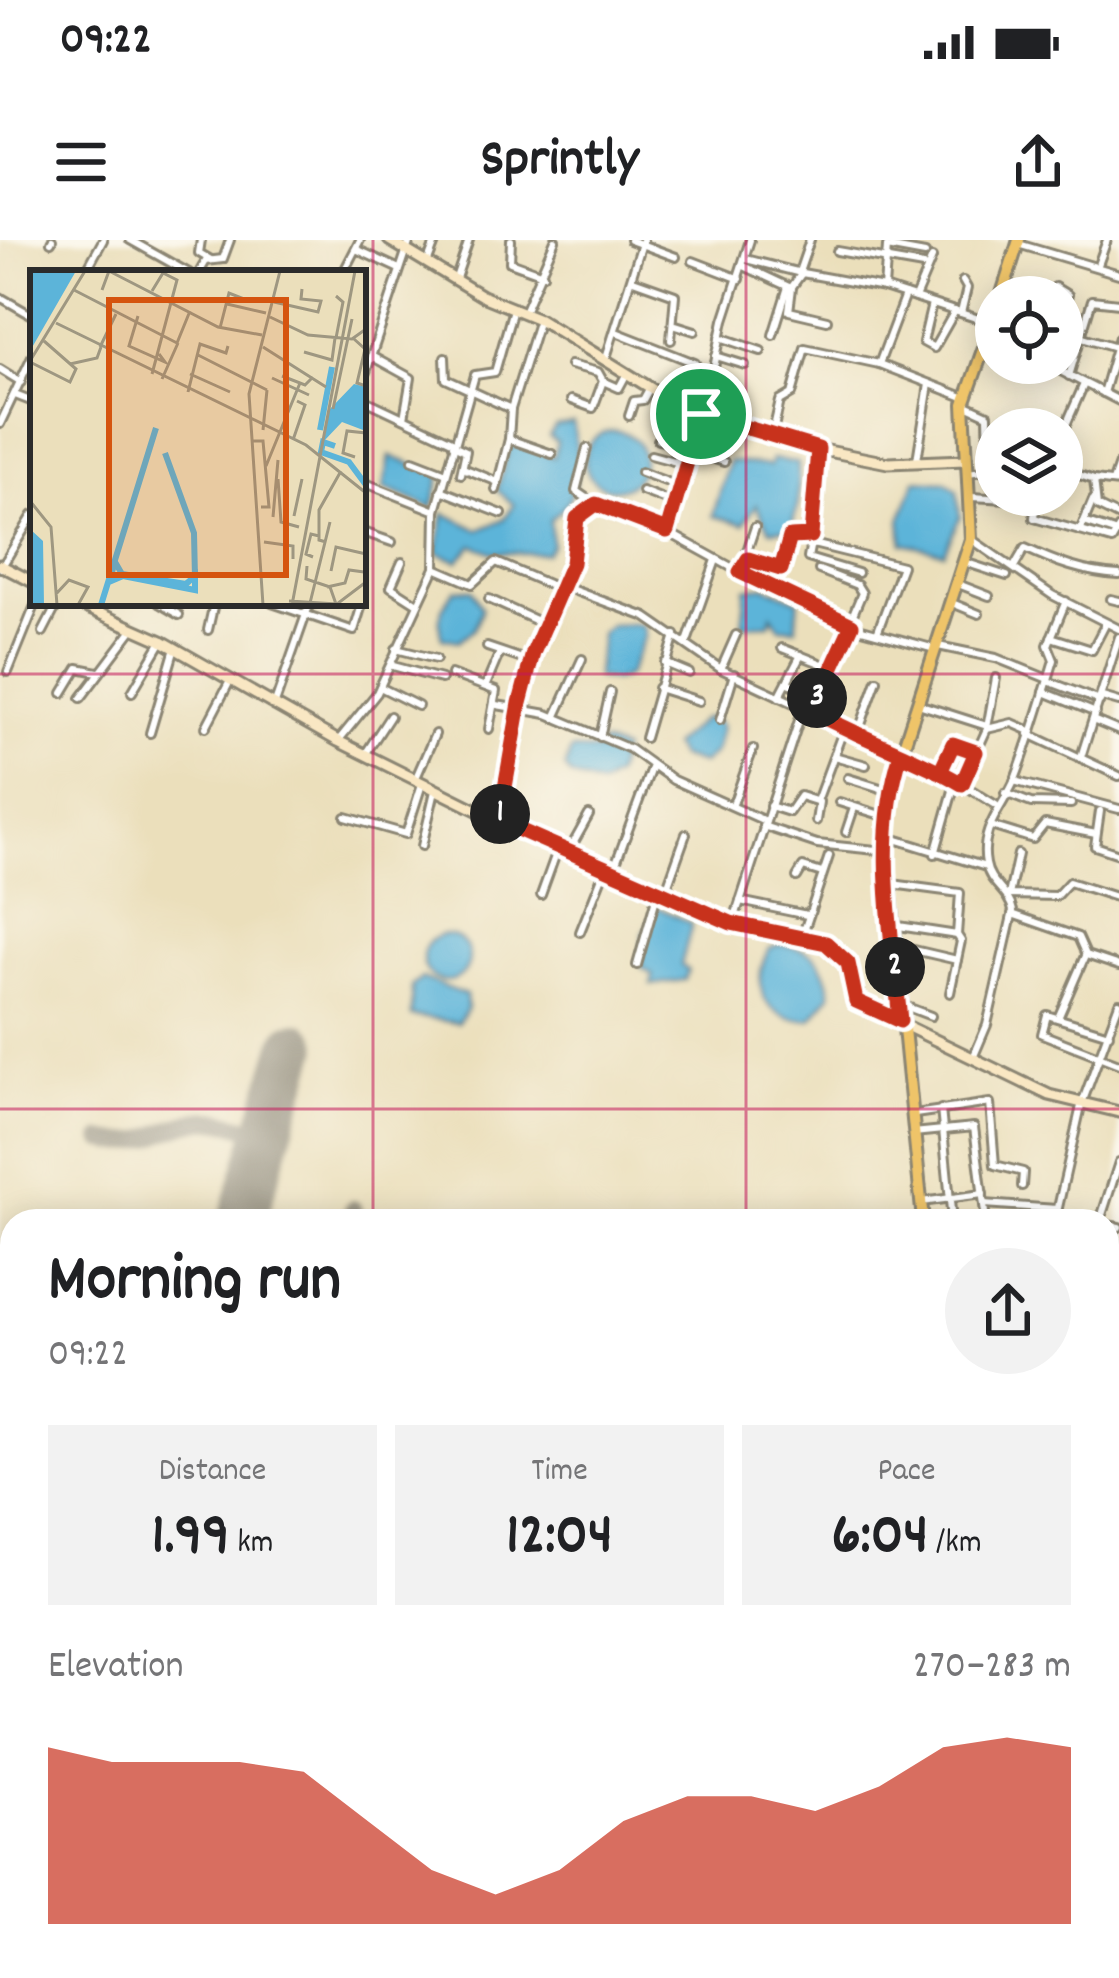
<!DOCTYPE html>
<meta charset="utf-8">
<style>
body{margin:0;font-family:Dekko,sans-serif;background:#f2f2f2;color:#202124;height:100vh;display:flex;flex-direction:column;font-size:45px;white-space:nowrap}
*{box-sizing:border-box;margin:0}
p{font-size:39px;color:#757577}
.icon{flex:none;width:66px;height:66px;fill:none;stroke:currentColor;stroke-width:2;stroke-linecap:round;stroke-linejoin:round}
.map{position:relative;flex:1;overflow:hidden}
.panel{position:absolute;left:0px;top:969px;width:1119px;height:771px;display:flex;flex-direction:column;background:#fff;border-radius:36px 36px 0 0;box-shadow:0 6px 30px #0003}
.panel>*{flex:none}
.buttons{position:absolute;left:975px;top:36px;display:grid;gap:24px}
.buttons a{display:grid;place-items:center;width:108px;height:108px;border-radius:50%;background:#fff;box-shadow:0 6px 30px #0003;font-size:60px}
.pin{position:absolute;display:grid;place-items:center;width:102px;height:102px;color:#fff;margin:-51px;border:6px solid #fff;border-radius:50%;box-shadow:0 3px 12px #0007}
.km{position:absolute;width:60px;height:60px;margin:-30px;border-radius:50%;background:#222;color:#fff;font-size:33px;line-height:60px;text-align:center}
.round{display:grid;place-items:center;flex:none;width:126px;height:126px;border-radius:63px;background:#f2f2f2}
.headline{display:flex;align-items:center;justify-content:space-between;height:204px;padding:0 48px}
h1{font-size:66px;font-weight:700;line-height:90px}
.stats{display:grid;grid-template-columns:repeat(3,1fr);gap:18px;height:204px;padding:12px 48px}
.stats div{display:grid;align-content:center;border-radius:0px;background:#f2f2f2;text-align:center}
.stats b{font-size:60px;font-weight:700}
.stats small{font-size:33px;font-weight:400}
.stats p{font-size:33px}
.chart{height:336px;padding:24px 48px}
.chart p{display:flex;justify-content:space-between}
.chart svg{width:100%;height:216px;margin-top:12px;fill:#c8321e;opacity:.7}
.status{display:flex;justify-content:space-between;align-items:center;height:84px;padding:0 60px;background:#fff;direction:ltr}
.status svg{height:33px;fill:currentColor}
header{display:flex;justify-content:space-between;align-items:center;height:156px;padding:0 48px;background:#fff;font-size:54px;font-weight:700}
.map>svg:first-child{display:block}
</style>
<div class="status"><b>09:22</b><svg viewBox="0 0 49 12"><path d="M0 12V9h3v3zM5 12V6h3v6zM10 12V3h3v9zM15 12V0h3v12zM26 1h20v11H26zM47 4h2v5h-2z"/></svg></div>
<header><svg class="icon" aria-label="menu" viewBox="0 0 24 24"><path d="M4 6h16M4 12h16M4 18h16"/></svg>Sprintly<svg class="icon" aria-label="share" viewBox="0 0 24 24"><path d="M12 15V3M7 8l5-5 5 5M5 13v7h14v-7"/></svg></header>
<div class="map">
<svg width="1119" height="1738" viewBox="0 0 1119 1738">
<rect width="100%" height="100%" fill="#fbf7ec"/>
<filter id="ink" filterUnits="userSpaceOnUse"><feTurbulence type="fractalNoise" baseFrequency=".00833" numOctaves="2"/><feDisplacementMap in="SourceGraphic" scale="24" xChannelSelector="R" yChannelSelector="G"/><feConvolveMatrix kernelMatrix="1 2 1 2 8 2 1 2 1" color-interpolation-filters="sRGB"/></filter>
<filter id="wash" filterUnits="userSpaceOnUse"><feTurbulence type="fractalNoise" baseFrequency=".004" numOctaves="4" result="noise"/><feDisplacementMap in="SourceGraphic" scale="48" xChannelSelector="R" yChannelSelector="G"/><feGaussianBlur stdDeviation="2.7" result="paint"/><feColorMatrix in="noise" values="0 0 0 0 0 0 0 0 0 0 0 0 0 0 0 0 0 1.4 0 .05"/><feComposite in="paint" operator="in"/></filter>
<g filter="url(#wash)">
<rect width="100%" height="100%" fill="#ebdfbb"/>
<!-- water -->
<g fill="#5cb4d9" stroke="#447082" stroke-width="3">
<path d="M573,183C579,219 585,254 550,280L552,305L546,313H494L473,305L458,321L437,313L444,273L479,290L503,280L514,265L497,250L511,202L554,217L557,202L549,196L556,186Z"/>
<circle cx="614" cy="220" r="29"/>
<polygon points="390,216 441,235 432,268 384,248"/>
<polygon points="772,219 798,223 798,264 791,289 770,290 756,265 744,284 713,276 729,221 770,226"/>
<polygon points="916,240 946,242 957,250 960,277 944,312 903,303 901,280"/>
<polygon points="764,346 799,360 796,388 779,387 772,375 770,384 742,385 746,348"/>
<path d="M455,349H472L482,368L474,389L458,401L442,398C435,378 443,365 455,349Z"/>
<polygon points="634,384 643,386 645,395 628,435 614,441 596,437 601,393 610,385"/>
<polygon points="704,478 714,478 721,487 715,512 702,524 679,517 672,506"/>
<polygon points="602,503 622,510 615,536 600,546 571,536 565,528 571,510 597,511"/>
<polygon points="657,667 692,684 681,725 688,730 685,740 651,745 653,735 641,727 643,695"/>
<circle cx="446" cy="718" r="23"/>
<path d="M779,705C813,707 825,720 831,754L811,779C764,783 749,745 769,709Z"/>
<polygon points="422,738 466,755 467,769 458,783 411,776 412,746"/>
</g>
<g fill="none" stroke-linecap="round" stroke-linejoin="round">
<!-- taxiway -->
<g stroke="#8b8573" stroke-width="18">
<path d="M103,900C148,911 162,885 203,880C224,878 248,889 268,894"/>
<polyline points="353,969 357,981"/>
<polyline points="80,1728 138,1738"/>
<polyline points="545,1728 545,1738"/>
<polyline points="10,1738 14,1728"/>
<polyline points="306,1738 315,1738"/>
</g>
<!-- runway -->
<g stroke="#8b8573" stroke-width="48">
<polyline points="242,981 295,806"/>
<polyline points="11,1738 14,1728"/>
</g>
</g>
</g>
<g filter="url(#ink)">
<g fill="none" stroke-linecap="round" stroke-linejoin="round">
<!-- street casing -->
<g stroke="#8b8573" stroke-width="12">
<g id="street">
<polyline points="130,0 189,33"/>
<polyline points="201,0 199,13 211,20"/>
<polyline points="511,0 510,22 543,34"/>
<polyline points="630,0 676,17"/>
<polyline points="51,2 52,0"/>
<polyline points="1018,4 1119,34"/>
<polyline points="356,9 397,28"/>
<polyline points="837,11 923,26"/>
<polyline points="746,19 801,33"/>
<polyline points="428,21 436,0"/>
<polyline points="693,21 740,39"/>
<polyline points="1098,25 1107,0"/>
<polyline points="744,26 791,48 802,33 884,48 991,83"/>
<polyline points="799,32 810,0"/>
<polyline points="85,33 103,0"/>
<polyline points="199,33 206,21 223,19 230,0"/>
<polyline points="343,33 360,0"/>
<polyline points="633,40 675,55 671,100"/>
<polyline points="455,41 469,0"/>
<polyline points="1055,47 1068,55 1062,71"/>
<polyline points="792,48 789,71 827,80"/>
<polyline points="884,48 887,7 925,14"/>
<polyline points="905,55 879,124 966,158"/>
<polyline points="0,57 33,76"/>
<polyline points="915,58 932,18"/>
<polyline points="932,64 923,102 934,108 955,71"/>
<polyline points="524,72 555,0"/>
<polyline points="961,73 967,48 963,41"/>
<polyline points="1062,74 1083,82"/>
<polyline points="676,85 695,91"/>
<polyline points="616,92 695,123 680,167"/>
<polyline points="773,95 788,47"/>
<polyline points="1079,96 1116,107"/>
<polyline points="720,97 761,111"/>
<polyline points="371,116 411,138 404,178"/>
<polyline points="716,116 745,125"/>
<polyline points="445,117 446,139 511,169 509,199"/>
<polyline points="605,121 643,0"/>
<polyline points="1045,123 1119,161"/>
<polyline points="570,125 598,132 603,141 593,168 571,160"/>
<polyline points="0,129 21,142"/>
<polyline points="1069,136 1092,60 1119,63"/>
<polyline points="363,141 410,0"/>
<polyline points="603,141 619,148 626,135"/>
<polyline points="1103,153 1119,97"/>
<polyline points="15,155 33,162"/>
<polyline points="363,159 454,202"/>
<polyline points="964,164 988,175 989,217"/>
<polyline points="511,169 539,79"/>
<polyline points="704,175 724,80 750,0"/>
<polyline points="629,176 634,161 643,160 649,149"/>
<polyline points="0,184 33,114"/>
<polyline points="662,185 697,194"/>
<polyline points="1062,194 1084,144"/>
<polyline points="772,196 780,161 792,154 805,108 879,124"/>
<polyline points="658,200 693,208"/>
<polyline points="453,205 466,211 461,234"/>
<polyline points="587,208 576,251 595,264"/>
<polyline points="692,212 724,222"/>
<polyline points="651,215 688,225"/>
<polyline points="413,220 444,232"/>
<polyline points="917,220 929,144"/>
<polyline points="463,228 498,242"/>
<polyline points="1062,229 1094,240 1097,266 1119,277"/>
<polyline points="641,232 681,247"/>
<polyline points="968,233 996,229"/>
<polyline points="1094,240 1119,243"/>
<polyline points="1113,241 1119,224"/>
<polyline points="363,242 436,271 475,135 495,132 513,69"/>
<polyline points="441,250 502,274"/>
<polyline points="496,250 509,199 552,214"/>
<polyline points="642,251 676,264"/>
<polyline points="971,257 1008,259 1035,268 1034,278 1112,300 1119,288"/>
<polyline points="1084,282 1117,293"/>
<polyline points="667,291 701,174"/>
<polyline points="1080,291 1093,260"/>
<polyline points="363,292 392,302"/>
<polyline points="810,298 813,304 902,326 877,393"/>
<polyline points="971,299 1052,355 1119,389"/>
<polyline points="811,302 808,318 858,333"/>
<polyline points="748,319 781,329 790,297 811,296 818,209"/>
<polyline points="402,322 391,347 416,363"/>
<polyline points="964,322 1007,336"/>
<path d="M1015,325L1025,308C1055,322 1084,333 1119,335"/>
<polyline points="1,328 33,275"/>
<polyline points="435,328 472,344 496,322 564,351"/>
<polyline points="740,332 851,384"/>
<polyline points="958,344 989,356"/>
<polyline points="565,347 646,377 721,429 949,536 996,565"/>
<polyline points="489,359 548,386"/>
<polyline points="1111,359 1119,361"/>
<polyline points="159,363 179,375"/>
<polyline points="272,363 354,391 363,361"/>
<polyline points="952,363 979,374"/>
<polyline points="851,386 935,409"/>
<polyline points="208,390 214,363"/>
<polyline points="43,392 58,363"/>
<polyline points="1051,397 1092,410 1106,383"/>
<polyline points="687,402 716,320"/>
<polyline points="938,406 996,418 1048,439"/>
<polyline points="487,407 531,422"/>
<polyline points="782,408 830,427"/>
<polyline points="396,409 436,419"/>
<polyline points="665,423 689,433"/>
<polyline points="393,426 441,439"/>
<polyline points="721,429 736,395"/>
<polyline points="8,432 36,363"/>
<polyline points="451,434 496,451 489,489"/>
<polyline points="1048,441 1100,461"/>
<polyline points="787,442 816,456"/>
<polyline points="486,445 500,412"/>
<polyline points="380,447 418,466"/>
<polyline points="658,448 699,461"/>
<polyline points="132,452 162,401"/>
<polyline points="1044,452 1096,473"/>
<polyline points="63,453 78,428 98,432"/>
<polyline points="779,457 801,415"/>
<polyline points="1102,457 1119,462"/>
<polyline points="81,458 133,389"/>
<polyline points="918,464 987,486"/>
<polyline points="497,465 547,474 630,509 673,540 765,581"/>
<polyline points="274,466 310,363"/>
<polyline points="812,472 862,353 857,345 819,330"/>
<polyline points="555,478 582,419"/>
<polyline points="720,480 734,434"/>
<polyline points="1095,481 1119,491"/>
<polyline points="206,487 230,441"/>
<polyline points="987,488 996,438"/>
<polyline points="150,493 175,408"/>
<polyline points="858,493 877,440"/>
<polyline points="1029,494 1119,536"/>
<polyline points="600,497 610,452"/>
<polyline points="645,498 675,395"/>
<polyline points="338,501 377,453 435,328 436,271"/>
<polyline points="366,513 390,476"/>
<polyline points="834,516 866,525"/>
<polyline points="1081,517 1119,397"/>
<polyline points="940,532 953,504 976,511"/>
<polyline points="848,538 890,551"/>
<polyline points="415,540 435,494"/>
<polyline points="1014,541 1119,569"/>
<polyline points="962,544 987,489 1012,483 1028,490"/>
<polyline points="1005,553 1031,563 1071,564"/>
<polyline points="817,561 844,488"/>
<polyline points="839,562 887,577"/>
<polyline points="733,564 753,509"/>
<polyline points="770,566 789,572 800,556 819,562 816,581"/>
<polyline points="1100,571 1095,606 1119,614"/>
<polyline points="346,577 406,594 422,544"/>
<polyline points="499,581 520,463 533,413 555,374 573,323 577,278 596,264 653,284 740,332 755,287"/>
<polyline points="763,586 817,604 886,611"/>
<polyline points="991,586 1033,599 1045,584 1096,594"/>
<polyline points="846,592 854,568"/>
<polyline points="885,596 986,627"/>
<polyline points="422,606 435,551"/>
<polyline points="569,611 589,575"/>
<polyline points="935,614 956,540"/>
<polyline points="1018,614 1009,655 1056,656 1069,642 1119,658"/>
<polyline points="613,631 651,528"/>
<polyline points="797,637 803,627 822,633"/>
<polyline points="892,644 960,653 957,695 892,685"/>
<polyline points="665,653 686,594"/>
<polyline points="541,655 558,608"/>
<polyline points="740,661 807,675"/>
<polyline points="1012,674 1078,697 1086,715 1119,726"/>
<polyline points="733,683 803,468"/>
<polyline points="580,692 605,629"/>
<polyline points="803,694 829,616"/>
<polyline points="897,706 957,720"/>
<polyline points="637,725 658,651"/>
<polyline points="950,753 961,701 957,695"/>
<polyline points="902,765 931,776"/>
<polyline points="1058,778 1085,716"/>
<polyline points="1109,794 1047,775 1042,794 1119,824"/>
<path d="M973,818L987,785L1013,671C1009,651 989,644 986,624C979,587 1004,567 1016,537C1030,500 1042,459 1054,420L1048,405L1066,361"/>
<polyline points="941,869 952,981"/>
<polyline points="915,874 990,863 995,925 1023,932 1022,946"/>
<polyline points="913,893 974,887 986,981"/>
<polyline points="921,962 983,954"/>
<polyline points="984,964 1057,969"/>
<polyline points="1055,981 1081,866 1119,763"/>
<polyline points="1100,981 1119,922"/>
<polyline points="1107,985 1119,987"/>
<polyline points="1107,1032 1119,1033"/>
<polyline points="1107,1123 1119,1122"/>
<polyline points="1107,1218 1119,1216"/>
<polyline points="1107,1294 1119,1296"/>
<polyline points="1107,1310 1119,1313"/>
<polyline points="1107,1346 1119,1350"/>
<polyline points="1107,1382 1119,1385"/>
<polyline points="1107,1409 1119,1413"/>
<polyline points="1107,1518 1119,1520"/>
<polyline points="1107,1543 1119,1545"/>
<polyline points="1107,1658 1108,1658"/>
</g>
</g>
<!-- secondary casing -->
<g stroke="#8b8573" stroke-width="15">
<g id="secondary">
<polyline points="389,0 482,56 539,79 691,173 803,206 888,223 966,220"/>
<polyline points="0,325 33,342"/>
<polyline points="76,363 162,401 338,501 499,581 731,683 826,703 848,723 861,764 1049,855 1119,872"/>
</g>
</g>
<!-- primary casing -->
<g stroke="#8b8573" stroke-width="16">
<g id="primary">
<polyline points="1001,57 1019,0"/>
<polyline points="923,981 885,596 894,536 971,299 964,164 996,73"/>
<polyline points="982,1738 982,1728"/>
</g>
</g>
<!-- street -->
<use href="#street" stroke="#fff" stroke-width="6"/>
<!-- secondary -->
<use href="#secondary" stroke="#f9e7c3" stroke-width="9"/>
<!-- primary -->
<use href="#primary" stroke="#efc469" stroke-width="10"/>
</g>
</g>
<g fill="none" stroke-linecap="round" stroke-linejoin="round" filter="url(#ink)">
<!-- route casing -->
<g stroke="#fff" stroke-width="24">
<path id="route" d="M701,174L667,291L596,264L577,278L572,323L533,413L520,463L499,581L731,683L826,703L848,723L856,761L900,781C892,693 873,599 901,514L940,532L953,504L976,512L962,544C929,524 892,510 858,494L852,491L812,472L852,385L740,332L748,319L781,329L790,297L811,296L818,209L701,174"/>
</g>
<!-- route -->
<use href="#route" stroke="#c8321e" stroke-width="15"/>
</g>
<!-- grid -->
<path fill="none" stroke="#c2185b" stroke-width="3" stroke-opacity="0.55" d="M373,0V981M746,0V981M0,434H1119M0,869H1119M0,1304H12M1107,1304H1119M373,1728V1738M746,1728V1738"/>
<!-- overview -->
<g transform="translate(30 30)">
<rect width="336" height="336" fill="#ebdfbb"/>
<path d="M0,1H46L0,81ZM324,114L336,117L333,160L312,152L294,171L299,140ZM0,259L13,271L14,335H0Z" fill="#5cb4d9"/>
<path fill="none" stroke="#5cb4d9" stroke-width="6" d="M290,160L302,97M305,176L293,172L291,182L319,192L336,215M135,183L164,263L165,308M85,292L92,304L156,314L165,306V320L93,306L79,312ZM71,335L126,158"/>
<path fill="none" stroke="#9e9781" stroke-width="3" d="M44,20L147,73L160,41M72,20L79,1L188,57L232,65M122,21L133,3L147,10L122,104M244,32L288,42L291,31L271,29L272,19M197,34L236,43M108,46L99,76L135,92L129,84M240,47L278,65L322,69L336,59M26,53L276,175L336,223M190,58L199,23L219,31M306,68L313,32L306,26M324,69L335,79L327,113L336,116M70,77L86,44M233,77L296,117M274,82L302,90L305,68M168,85L237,120M0,91L55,1M0,92L40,112L46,99L14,71M40,94L67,88L71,77M160,104L200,122M252,106L275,115L283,107M242,108L279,125M132,109L148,73M158,122L170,74L196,83L198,76M303,139L322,49M233,160L237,120M263,170L275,135L267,131M223,171H233L239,237H231M325,187L313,183L317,161L336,163M236,196L270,113M248,209L251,252L269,257M0,231L21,257L27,335M264,246L272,209M243,247L248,190M234,272L263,276V289M296,272L289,270V240L311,201M283,287L276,284L281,264L289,266M277,296L276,309L300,317L306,334M301,301L306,277L336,284M297,317L315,313L319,300L334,302M26,324L39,310L58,317L48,335M259,331L307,334L336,312M280,333L300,252M233,335L219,124L250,1M262,335L325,1"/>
<path fill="#d5540f" fill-opacity="0.15" stroke="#d5540f" stroke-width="6" d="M79,30H256V305H79Z"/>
<rect width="336" height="336" fill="none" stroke="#2b2b2b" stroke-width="6"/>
</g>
</svg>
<div class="buttons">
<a><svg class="icon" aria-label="locate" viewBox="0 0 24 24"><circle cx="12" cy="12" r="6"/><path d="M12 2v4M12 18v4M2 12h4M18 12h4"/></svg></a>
<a><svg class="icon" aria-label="layers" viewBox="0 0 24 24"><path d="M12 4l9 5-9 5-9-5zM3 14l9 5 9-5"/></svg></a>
</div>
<div class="pin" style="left:701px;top:174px;background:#1e9e55"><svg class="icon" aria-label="arrive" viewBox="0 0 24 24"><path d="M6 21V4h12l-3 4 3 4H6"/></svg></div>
<b class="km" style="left:500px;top:574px">1</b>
<b class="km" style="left:895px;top:727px">2</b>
<b class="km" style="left:817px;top:458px">3</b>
<section class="panel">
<div class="headline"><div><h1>Morning run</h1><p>09:22</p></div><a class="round"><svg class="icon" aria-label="share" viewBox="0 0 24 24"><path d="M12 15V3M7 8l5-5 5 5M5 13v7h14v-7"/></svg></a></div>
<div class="stats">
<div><p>Distance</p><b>1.99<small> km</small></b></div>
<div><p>Time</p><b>12:04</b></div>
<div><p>Pace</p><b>6:04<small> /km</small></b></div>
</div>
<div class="chart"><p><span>Elevation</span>270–283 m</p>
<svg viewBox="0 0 160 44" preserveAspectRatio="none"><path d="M0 44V8L10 11L20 11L30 11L40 13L50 23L60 33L70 38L80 33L90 23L100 18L110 18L120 21L130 16L140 8L150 6L160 8V44z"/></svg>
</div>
</section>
</div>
